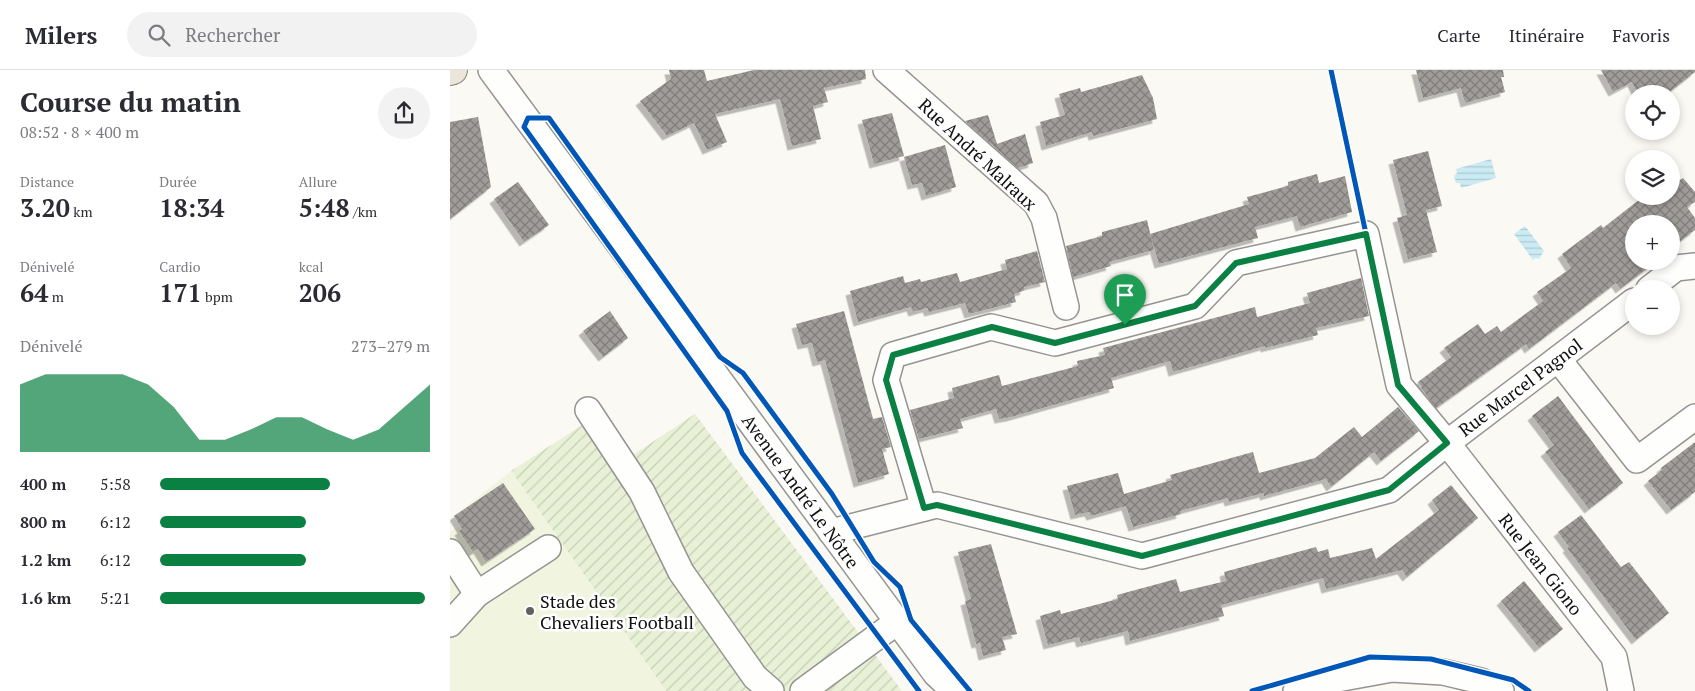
<!DOCTYPE html>
<html lang="fr">
<meta charset="utf-8">
<style>
body{margin:0;font-family:"PT Serif",serif;background:#f2f2f3;color:#2b2b33;height:100vh;display:flex;flex-direction:column;font-size:19px;white-space:nowrap}
*{box-sizing:border-box;margin:0}
p{font-size:16px;color:#7c7c81}
.icon{flex:none;width:28px;height:28px;fill:none;stroke:currentColor;stroke-width:2;stroke-linecap:round;stroke-linejoin:round}
.map{position:relative;flex:1;overflow:hidden}
.side{display:flex;flex-direction:column;background:#fff;width:450px}
.side>*{flex:none}
.buttons{position:absolute;left:1175px;top:15px;display:grid;gap:10px}
.buttons a{display:grid;place-items:center;width:55px;height:55px;border-radius:50%;background:#fff;box-shadow:0 2px 8px #0003;font-size:25px}
.pin{position:absolute;display:grid;place-items:center;width:42px;height:42px;color:#fff;margin:-51px -21px;border-radius:50% 50% 50% 0;rotate:-45deg;box-shadow:0 0 5px #0007}
.pin .icon{rotate:45deg}
.round{display:grid;place-items:center;flex:none;width:52px;height:52px;border-radius:26px;background:#f2f2f3}
.head{display:flex;align-items:center;justify-content:space-between;height:85px;padding:0 20px}
h1{font-size:28px;font-weight:600;line-height:38px}
.metrics{display:grid;grid-template-columns:repeat(3,1fr);gap:8px;height:85px;padding:5px 20px}
.metrics div{display:grid;align-content:center}
.metrics b{font-size:25px;font-weight:600}
.metrics small{font-size:14px;font-weight:400}
.metrics p{font-size:14px}
.chart{height:140px;padding:10px 20px}
.chart p{display:flex;justify-content:space-between}
.chart svg{width:100%;height:90px;margin-top:5px;fill:#0b8043;opacity:.7}
ul{padding:0 20px;list-style:none;font-size:16px}
li{display:grid;grid-template-columns:80px 60px 1fr;align-items:center;height:38px}
li i{height:12px;border-radius:6px;background:#0b8043}
header{display:flex;align-items:center;gap:30px;box-sizing:border-box;height:70px;padding:0 25px;background:#fff;border-bottom:1px solid #e1e1e2}
header strong{font-size:24px}
nav{display:flex;gap:28px;margin-inline-start:auto;font-size:18px}
.search{width:350px;height:45px;background:#f2f2f3;display:flex;align-items:center;gap:12px;box-sizing:border-box;padding:0 18px;border-radius:28px;color:#7c7c81;font-size:19px}
main{display:flex;flex:1;min-height:0}
.map>svg:first-child{display:block}
</style>
<header>
<strong>Milers</strong>
<div class="search"><svg class="icon" aria-label="search" viewBox="0 0 24 24"><circle cx="10" cy="10" r="6"/><path d="M15 15l6 6"/></svg>Rechercher</div>
<nav><a>Carte</a><a>Itinéraire</a><a>Favoris</a></nav>
</header>
<main>
<section class="side">
<div class="head"><div><h1>Course du matin</h1><p>08:52 · 8 × 400 m</p></div><a class="round"><svg class="icon" aria-label="share" viewBox="0 0 24 24"><path d="M12 15V3M7 8l5-5 5 5M5 13v7h14v-7"/></svg></a></div>
<div class="metrics">
<div><p>Distance</p><b>3.20<small> km</small></b></div>
<div><p>Durée</p><b>18:34</b></div>
<div><p>Allure</p><b>5:48<small> /km</small></b></div>
</div>
<div class="metrics">
<div><p>Dénivelé</p><b>64<small> m</small></b></div>
<div><p>Cardio</p><b>171<small> bpm</small></b></div>
<div><p>kcal</p><b>206</b></div>
</div>
<div class="chart"><p><span>Dénivelé</span>273–279 m</p>
<svg viewBox="0 0 160 44" preserveAspectRatio="none"><path d="M0 44V11L10 6L20 6L30 6L40 6L50 11L60 22L70 38L80 38L90 33L100 27L110 27L120 33L130 38L140 33L150 22L160 11V44z"/></svg>
</div>
<ul>
<li><b>400 m</b>5:58<i style="width:63%"></i></li>
<li><b>800 m</b>6:12<i style="width:54%"></i></li>
<li><b>1.2 km</b>6:12<i style="width:54%"></i></li>
<li><b>1.6 km</b>5:21<i style="width:98%"></i></li>
</ul>
</section>
<div class="map">
<svg width="1245" height="621" viewBox="0 0 1245 621">
<defs>
<pattern id="garden-furrows" width="10" height="10" patternUnits="userSpaceOnUse" patternTransform="scale(1.25)"><rect width="10" height="10" fill="#e8f0d5"/><path d="M-1 1l2-2M0 10L10 0M9 11l2-2" fill="none" stroke="#c6cdb6"/></pattern>
<pattern id="water-rules" width="6" height="5" patternUnits="userSpaceOnUse" patternTransform="scale(1.25)"><rect width="6" height="5" fill="#cbebf4"/><path d="M0 2.5h6" fill="none" stroke="#adc8d0"/></pattern>
<pattern id="building-cross-hatch" width="8" height="8" patternUnits="userSpaceOnUse" patternTransform="scale(1.25)"><rect width="8" height="8" fill="#9f9c99"/><path d="M0 0l8 8M0 8l8-8" fill="none" stroke="#807e7b"/></pattern>
<filter id="shadow"><feDropShadow dx="-4.5" dy="4.5" stdDeviation="0" flood-color="#0004"/></filter>
</defs>
<rect width="100%" height="100%" fill="#fbf9f4"/>
<!-- garden -->
<polygon fill="url(#garden-furrows)" points="245,344 452,621 216,621 61,401 137,352 166,396"/>
<!-- pitch -->
<polygon fill="#f1f4df" points="61,401 216,621 0,621 0,461 11,456 4,446"/>
<!-- water -->
<g fill="url(#water-rules)">
<polygon points="1041,89 1046,108 1011,118 1010,113 1006,113 1004,106 1007,103 1006,99"/>
<polygon points="1075,156 1094,181 1089,189 1085,188 1083,190 1064,164"/>
</g>
<!-- building -->
<g fill="url(#building-cross-hatch)" filter="url(#shadow)">
<polygon points="219,0 254,0 257,11 304,0 415,0 416,9 374,18 378,32 363,36 371,69 342,76 330,29 265,44 277,72 257,80 244,53 217,66 190,31 221,9"/>
<polygon points="966,0 1053,0 1054,7 1051,7 1055,22 1015,33 1011,18 973,28"/>
<polygon points="1151,0 1245,0 1245,2 1217,24 1188,24 1182,12 1163,22"/>
<polygon points="692,5 703,28 707,49 643,66 642,62 596,76 590,52 615,45 609,24 630,18 631,22"/>
<polygon points="442,43 454,86 424,94 412,50"/>
<polygon points="538,45 547,74 575,64 583,93 568,98 515,51"/>
<polygon points="28,47 41,117 0,149 0,52"/>
<polygon points="495,75 506,117 476,126 472,113 462,115 454,87"/>
<polygon points="978,81 992,136 976,140 987,182 958,189 947,148 957,145 943,90"/>
<polygon points="867,104 869,113 895,106 902,142 850,157 847,146 805,157 808,168 709,194 700,164 799,134 797,127 838,116 838,112"/>
<polygon points="1233,108 1245,122 1245,132 1237,137 1245,148 1245,160 1221,178 1221,154 1184,154 1184,191 1207,191 1170,219 1166,213 1079,279 1076,274 986,338 971,318 972,317 968,312 1001,287 994,278 1028,254 1035,264 1047,256 1051,262 1093,231 1087,222 1121,198 1112,184 1151,155 1153,158 1194,126 1221,126 1221,116"/>
<polygon points="68,112 99,155 74,172 44,129"/>
<polygon points="697,150 704,180 659,192 661,196 623,207 616,176 652,166 652,162"/>
<polygon points="587,181 595,212 574,217 575,220 564,224 566,232 519,244 515,233 479,242 477,238 463,242 461,237 408,252 400,221 453,206 455,213 470,209 471,212 507,203 510,212 557,199 555,190"/>
<polygon points="911,208 919,246 866,258 868,265 815,278 815,276 723,302 720,291 661,308 664,318 561,347 549,349 546,339 510,349 513,358 469,369 460,340 504,328 502,318 549,305 552,316 628,296 627,291 655,285 653,278 805,237 807,247 860,233 857,223"/>
<polygon points="160,241 178,268 153,287 133,261"/>
<polygon points="394,241 423,349 432,347 441,377 432,379 439,404 408,413 375,290 367,292 362,273 352,275 346,254"/>
<polygon points="1108,326 1173,413 1139,439 1095,382 1104,375 1082,346"/>
<polygon points="948,337 969,361 931,391 924,382 881,417 876,409 814,426 814,423 779,432 778,428 730,441 731,444 683,457 676,436 641,446 639,442 625,445 617,416 668,403 674,424 722,410 720,405 803,382 809,403 865,388 904,357 912,367"/>
<polygon points="1245,372 1245,422 1221,440 1198,411 1212,400 1211,398"/>
<polygon points="53,413 85,459 36,492 28,479 23,482 9,461 12,459 4,446"/>
<polygon points="1001,415 1028,448 957,507 952,500 876,519 873,508 771,535 774,546 680,571 678,561 631,573 629,567 598,575 590,546 610,540 611,544 668,529 667,525 726,509 730,522 776,511 774,502 866,477 868,482 878,479 880,488 922,478 926,489 989,440 982,430"/>
<polygon points="1131,445 1171,497 1179,492 1219,543 1186,570 1117,478 1119,477 1108,462"/>
<polygon points="541,474 567,564 552,567 556,580 533,586 530,573 526,574 515,531 521,529 508,482"/>
<polygon points="1074,511 1113,559 1089,578 1051,531"/>
</g>
<g fill="none" stroke-linecap="round" stroke-linejoin="round">
<!-- minor casing -->
<g stroke="#959492" stroke-width="28">
<g id="minor">
<polyline points="41,0 486,604 504,621"/>
<polyline points="436,0 586,133 594,148 616,237"/>
<polyline points="1199,219 1226,198 1245,196"/>
<polyline points="1108,289 1187,390 1245,347"/>
<polyline points="138,340 192,422 231,502 305,607 321,621"/>
<polyline points="474,438 436,310 443,285 541,257 605,273 745,236 786,193 916,164 949,315 997,373 1164,587 1171,621"/>
<polyline points="381,462 487,435 692,486 939,420 997,373 1184,231"/>
<polyline points="0,482 27,524 98,478"/>
<polyline points="0,554 27,524"/>
<polyline points="353,621 447,552"/>
<polyline points="846,621 887,609 942,599 993,602 1031,611 1051,621"/>
</g>
</g>
<!-- major casing -->
<g stroke="#83827f" stroke-width="30">
<polyline id="major" points="0,1 3,0"/>
</g>
<!-- minor -->
<use href="#minor" stroke="#fefefd" stroke-width="25"/>
<!-- major -->
<use href="#major" stroke="#ebe5da" stroke-width="28"/>
<!-- cycleway casing -->
<g stroke="#fff" stroke-width="8">
<g id="cycleway">
<polyline points="881,0 916,164"/>
<polyline points="469,621 292,383 277,341 74,57 78,48 99,48 270,287 293,303 382,424 424,492 450,517 461,550 520,621"/>
<polyline points="802,621 920,587 981,589 1063,610 1079,621"/>
</g>
</g>
<!-- cycleway -->
<use href="#cycleway" stroke="#0057b8" stroke-width="5"/>
</g>
<g fill="none" stroke-linecap="round" stroke-linejoin="round">
<!-- route casing -->
<g stroke="#fff" stroke-width="10">
<polygon id="route" points="916,164 948,315 997,373 939,420 692,486 487,435 474,438 436,310 443,285 542,257 605,273 745,236 786,193"/>
</g>
<!-- route -->
<use href="#route" stroke="#0b8043" stroke-width="6"/>
</g>
<!-- markers -->
<circle fill="#62615f" stroke="#fff" stroke-width="2" cx="80" cy="541" r="5"/>
<g text-anchor="middle" dominant-baseline="central" stroke-width="5" stroke-linejoin="round" paint-order="stroke">
<!-- street labels -->
<g font-size="18" fill="#0f0f0f" stroke="#fff">
<text transform="translate(528 84) rotate(43)">Rue André Malraux</text>
<text transform="translate(1070 317) rotate(-37)">Rue Marcel Pagnol</text>
<text transform="translate(351 421) rotate(54)">Avenue André Le Nôtre</text>
<text transform="translate(1091 494) rotate(52)">Rue Jean Giono</text>
</g>
<!-- poi labels -->
<g font-size="18" fill="#0f0f0f" stroke="#fff" text-anchor="start">
<text x="90" y="531">Stade des<tspan x="90" dy="21">Chevaliers Football</tspan></text>
</g>
</g>
</svg>
<div class="buttons">
<a><svg class="icon" aria-label="locate" viewBox="0 0 24 24"><circle cx="12" cy="12" r="6"/><path d="M12 2v4M12 18v4M2 12h4M18 12h4"/></svg></a>
<a><svg class="icon" aria-label="layers" viewBox="0 0 24 24"><path d="M12 4l9 5-9 5-9-5zM3 14l9 5 9-5"/></svg></a>
<a>+</a>
<a>−</a>
</div>
<div class="pin" style="left:675px;top:255px;background:#1e9e55"><svg class="icon" aria-label="arrive" viewBox="0 0 24 24"><path d="M6 21V4h12l-3 4 3 4H6"/></svg></div>
</div>
</main>
